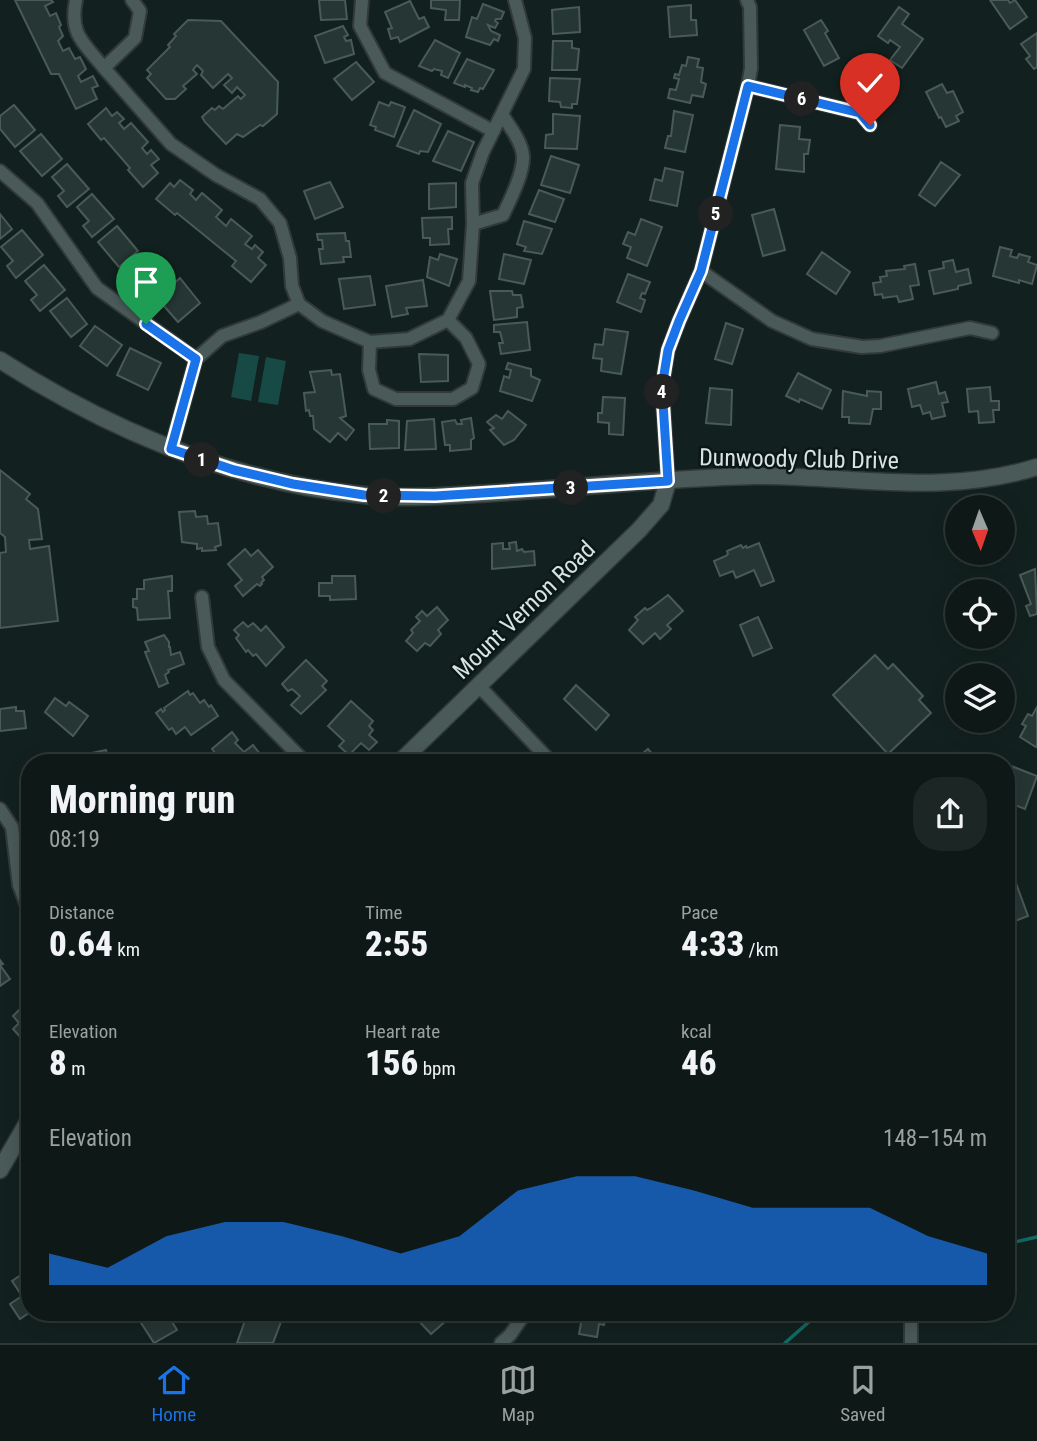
<!DOCTYPE html>
<meta charset="utf-8">
<style>
body{margin:0;font-family:"Roboto Condensed",sans-serif;background:#1c2624;color:#f1f3f6;height:100vh;display:flex;flex-direction:column;font-size:26px;white-space:nowrap}
*{box-sizing:border-box;margin:0}
p{font-size:23px;color:#9ba0a1}
.icon{flex:none;width:38px;height:38px;fill:none;stroke:currentColor;stroke-width:2;stroke-linecap:round;stroke-linejoin:round}
.map{position:relative;flex:1;overflow:hidden}
.side{position:absolute;left:21px;top:754px;width:994px;height:567px;display:flex;flex-direction:column;background:#0e1917;border-radius:28px;box-shadow:0 4px 18px #0003,0 0 0 2px #2e3836}
.side>*{flex:none}
.needle{width:46px;rotate:178deg}
.tools{position:absolute;left:945px;top:495px;display:grid;gap:14px}
.tools a{display:grid;place-items:center;width:70px;height:70px;border-radius:50%;background:#0e1917;box-shadow:0 4px 18px #0003,0 0 0 2px #2e3836;font-size:35px}
.pin{position:absolute;display:grid;place-items:center;width:60px;height:60px;color:#fff;margin:-72px -30px;border-radius:50% 50% 50% 0;rotate:-45deg;box-shadow:0 0 7px #0007}
.pin .icon{rotate:45deg}
.km{position:absolute;width:35px;height:35px;margin:-18px;border-radius:50%;background:#222;color:#fff;font-size:19px;line-height:35px;text-align:center}
.round{display:grid;place-items:center;flex:none;width:74px;height:74px;border-radius:28px;background:#1c2624}
.head{display:flex;align-items:center;justify-content:space-between;height:119px;padding:0 28px}
h1{font-size:38px;font-weight:800;line-height:52px}
.figures{display:grid;grid-template-columns:repeat(3,1fr);gap:10px;height:119px;padding:7px 28px}
.figures div{display:grid;align-content:center}
.figures b{font-size:35px;font-weight:800}
.figures small{font-size:19px;font-weight:400}
.figures p{font-size:19px}
.chart{height:196px;padding:14px 28px}
.chart p{display:flex;justify-content:space-between}
.chart svg{width:100%;height:126px;margin-top:7px;fill:#1a73e8;opacity:.7}
.menu{display:flex;justify-content:space-around;align-items:center;height:98px;border-top:2px solid #2e3836;background:#0e1917;font-size:19px;color:#9ba0a1}
.menu a{display:grid;justify-items:center;gap:4px}
.menu .on{color:#1a73e8}
.map>svg:first-child{display:block}
</style>
<div class="map">
<svg width="1037" height="1343" viewBox="0 0 1037 1343">
<rect width="100%" height="100%" fill="#12211f"/>
<!-- green -->
<g fill="#184a45">
<polygon points="239,353 259,356 251,401 231,397"/>
<polygon points="266,357 286,361 278,405 258,402"/>
</g>
<g fill="none" stroke-linecap="round" stroke-linejoin="round">
<!-- stream -->
<g stroke="#106b63" stroke-width="3.5">
<polyline points="1006,1244 1037,1237"/>
<polyline points="785,1343 820,1312"/>
</g>
</g>
<!-- building -->
<g fill="#263634" stroke="#495a57" stroke-width="2">
<polygon points="15,0 51,0 53,2 45,6 50,16 56,13 61,25 59,27 63,36 58,41 63,51 69,48 75,59 80,57 86,69 78,76 81,82 93,76 98,86 92,88 97,99 76,109 59,74 51,74"/>
<polygon points="319,0 345,0 347,19 321,20"/>
<polygon points="431,0 460,0 459,20 445,20 446,10 431,8"/>
<polygon points="990,0 1008,0 1010,3 1015,0 1027,17 1010,29"/>
<polygon points="410,1 419,19 424,17 429,27 400,42 398,37 391,39 388,29 392,28 385,12"/>
<polygon points="483,4 504,12 501,19 496,19 495,21 498,23 495,28 488,25 491,31 500,35 498,41 494,39 490,45 466,37 472,17 477,19"/>
<polygon points="691,5 691,20 696,20 697,35 670,37 668,7"/>
<polygon points="579,7 580,32 553,34 552,10"/>
<polygon points="899,7 909,14 902,24 923,39 902,68 890,60 900,47 890,40 888,43 878,36"/>
<polygon points="188,20 221,21 278,82 277,114 263,126 260,125 243,137 237,134 226,144 205,122 202,117 212,108 215,110 219,106 223,109 238,96 241,99 245,95 237,87 232,93 224,85 232,78 228,74 213,88 201,75 203,71 197,65 193,70 197,74 183,86 186,89 175,99 166,99 147,78 151,74 147,70 170,47 168,45 176,36 174,34"/>
<polygon points="821,20 828,31 825,33 839,58 824,66 804,30"/>
<polygon points="343,26 348,35 344,37 346,41 351,40 354,54 325,63 315,36"/>
<polygon points="1037,33 1037,67 1034,69 1026,59 1030,56 1021,44"/>
<polygon points="435,40 460,53 448,78 441,75 442,71 434,69 432,71 419,66"/>
<polygon points="553,41 572,41 572,48 579,49 577,70 552,70"/>
<polygon points="688,57 699,59 697,67 703,68 701,82 706,84 703,97 692,95 690,103 668,98 670,89 676,90 679,79 674,78 675,74 679,75 682,65 686,66"/>
<polygon points="467,59 494,70 483,89 480,88 478,92 471,90 472,88 465,85 465,87 454,83"/>
<polygon points="356,62 374,82 352,100 334,79"/>
<polygon points="550,78 580,79 577,104 572,104 572,108 561,107 560,102 549,101"/>
<polygon points="942,84 947,93 953,91 963,112 956,116 959,121 946,127 941,117 939,118 926,92"/>
<polygon points="379,102 389,106 391,102 405,107 394,137 375,130 376,127 370,125"/>
<polygon points="14,105 35,130 15,147 0,129 0,116"/>
<polygon points="106,108 112,116 117,112 124,119 119,123 124,129 131,123 148,142 142,148 147,154 151,150 159,159 151,165 158,173 143,187 128,170 130,168 104,138 101,140 88,124"/>
<polygon points="414,110 441,124 428,152 420,151 419,154 397,146"/>
<polygon points="674,111 693,115 685,152 665,148 668,136 671,136"/>
<polygon points="553,114 580,116 577,149 545,148 546,135 553,134"/>
<polygon points="780,125 800,127 799,139 810,140 808,154 804,154 804,172 776,169"/>
<polygon points="448,131 474,142 461,171 433,161"/>
<polygon points="41,134 62,159 42,176 20,151"/>
<polygon points="551,156 579,165 570,193 541,185"/>
<polygon points="941,162 960,175 935,206 919,195"/>
<polygon points="67,164 89,189 67,207 58,196 64,191 52,177"/>
<polygon points="665,168 683,172 677,206 650,200 655,179 662,181"/>
<polygon points="180,180 193,190 190,194 196,200 202,193 222,210 216,217 226,226 231,219 252,236 245,244 252,249 255,245 263,252 258,258 266,265 251,282 232,266 236,261 177,213 175,215 156,199 170,183 174,187"/>
<polygon points="330,182 343,207 315,219 304,191"/>
<polygon points="456,183 456,207 429,209 429,184"/>
<polygon points="539,190 564,199 555,222 529,214"/>
<polygon points="92,194 114,219 92,237 83,226 89,221 77,207"/>
<polygon points="774,209 785,250 763,256 752,215"/>
<polygon points="0,214 12,229 0,239"/>
<polygon points="452,217 452,229 448,229 449,244 430,245 430,238 423,238 422,218"/>
<polygon points="641,219 662,227 647,266 627,258 631,247 623,244 628,232 635,235"/>
<polygon points="524,221 552,229 542,254 524,251 526,247 517,244"/>
<polygon points="117,226 138,251 119,267 98,242"/>
<polygon points="22,230 43,255 16,278 7,266 13,261 1,247"/>
<polygon points="345,233 346,241 349,241 351,257 343,257 344,262 321,264 319,249 323,249 322,240 318,240 317,234"/>
<polygon points="1000,247 1012,250 1010,256 1017,258 1019,254 1030,257 1028,262 1037,265 1032,284 1019,280 1019,283 993,276"/>
<polygon points="822,252 850,272 836,294 807,274"/>
<polygon points="440,254 457,259 449,286 427,277 430,257 438,260"/>
<polygon points="504,254 531,260 524,284 499,279"/>
<polygon points="144,256 165,280 145,298 124,274"/>
<polygon points="953,260 956,272 968,269 971,283 958,286 958,289 934,294 929,271 944,268 943,262"/>
<polygon points="915,264 919,285 910,286 913,299 899,302 897,296 883,298 882,294 875,295 873,283 881,282 880,277 887,276 886,271 905,269 904,266"/>
<polygon points="44,265 65,290 40,311 31,300 37,295 25,281"/>
<polygon points="628,274 650,282 645,294 642,293 640,298 645,300 641,312 617,302"/>
<polygon points="370,276 375,305 344,309 339,279"/>
<polygon points="180,278 200,303 178,322 157,298"/>
<polygon points="423,280 427,306 406,308 408,314 392,317 386,286"/>
<polygon points="490,291 512,291 513,295 521,295 523,307 517,308 517,317 494,320"/>
<polygon points="67,298 87,324 71,337 50,311"/>
<polygon points="527,322 530,350 501,354 499,343 503,343 500,332 494,332 494,325"/>
<polygon points="726,323 743,329 732,364 715,359"/>
<polygon points="95,326 122,345 107,366 80,346"/>
<polygon points="605,329 628,332 621,374 601,371 602,359 593,358 595,344 603,345"/>
<polygon points="130,348 161,363 148,390 117,375"/>
<polygon points="419,354 448,355 448,381 421,382"/>
<polygon points="508,363 531,369 531,376 540,380 532,401 500,391 504,376 509,378 511,370 506,369"/>
<polygon points="331,370 332,375 340,374 346,416 340,418 354,430 346,440 338,433 330,442 314,429 313,416 310,416 309,410 306,411 304,393 315,392 310,372"/>
<polygon points="798,373 831,390 822,409 800,399 799,402 786,396"/>
<polygon points="936,382 939,394 945,392 948,402 942,403 945,416 932,419 930,412 923,414 920,405 912,407 908,389"/>
<polygon points="990,387 991,401 999,401 999,410 993,410 994,422 979,423 978,411 969,412 967,389"/>
<polygon points="710,388 732,390 731,425 706,423"/>
<polygon points="843,391 867,396 867,391 881,392 881,409 873,409 870,424 849,423 849,417 842,417"/>
<polygon points="603,397 625,398 623,435 609,434 609,423 598,422 598,413 602,413"/>
<polygon points="508,411 526,425 514,440 504,445 490,430 494,428 487,422 496,415 502,419"/>
<polygon points="471,418 474,438 471,440 471,449 450,451 450,445 445,445 442,422 455,420 457,424 462,424 461,420"/>
<polygon points="434,419 436,449 405,450 407,421"/>
<polygon points="387,420 399,421 399,448 370,449 369,424 387,424"/>
<polygon points="0,470 30,494 26,499 38,509 42,539 29,540 30,549 49,546 58,621 0,628 0,553 6,552 5,537 0,533"/>
<polygon points="195,511 196,517 207,516 208,524 218,523 221,545 215,547 216,550 202,551 202,548 197,549 197,544 182,542 179,512"/>
<polygon points="516,542 517,551 522,549 524,552 534,551 535,565 492,569 492,544 503,543 503,549 510,549 509,543"/>
<polygon points="759,543 774,581 761,586 754,570 736,578 733,571 720,576 714,561 726,556 728,554 727,551 741,545 743,548 746,546 747,548"/>
<polygon points="245,549 251,556 258,550 273,567 262,577 264,580 261,583 262,584 260,586 257,584 243,596 235,586 242,580 228,564"/>
<polygon points="1035,569 1037,614 1030,616 1026,606 1031,604 1020,575"/>
<polygon points="172,576 172,591 168,591 170,618 138,620 137,608 133,607 133,599 137,599 137,589 144,589 144,580"/>
<polygon points="332,576 355,576 356,599 330,600 330,596 319,596 319,583 332,583"/>
<polygon points="668,595 683,611 667,625 671,629 660,639 655,633 643,644 629,630 638,620 635,617 645,608 647,610 651,608"/>
<polygon points="437,607 448,620 438,630 441,634 430,646 425,643 417,651 406,641 413,633 411,630 420,621 416,617 422,611 427,616"/>
<polygon points="758,617 772,648 753,656 740,625"/>
<polygon points="243,622 248,627 253,623 261,631 266,626 284,647 266,666 256,654 253,656 248,650 246,652 236,638 239,635 234,630"/>
<polygon points="164,635 169,642 169,647 170,647 171,655 180,652 184,664 168,670 169,672 165,675 168,683 159,687 145,652 149,651 145,642"/>
<polygon points="875,655 888,669 893,664 923,696 919,700 931,713 888,754 833,695"/>
<polygon points="306,660 327,681 322,686 326,690 301,714 291,705 300,696 292,689 288,691 282,684"/>
<polygon points="576,685 609,715 596,730 564,699"/>
<polygon points="188,691 190,695 193,693 200,703 204,700 209,707 211,705 218,716 191,735 185,727 176,734 172,728 169,730 156,713 161,709 163,712 165,710 164,708"/>
<polygon points="55,698 66,706 69,702 88,716 73,736 45,712"/>
<polygon points="351,701 373,721 369,726 373,730 369,735 377,742 369,750 361,743 349,755 339,746 344,741 328,726"/>
<polygon points="16,707 16,711 24,711 26,728 0,731 0,709"/>
<polygon points="1037,707 1037,745 1036,747 1020,737 1026,726 1022,724 1028,714 1032,716"/>
<polygon points="232,732 238,740 235,743 244,752 253,745 260,754 250,763 211,763 218,757 212,749"/>
<polygon points="648,749 659,762 665,757 670,763 639,763 636,759"/>
<polygon points="106,750 109,763 89,763 87,754"/>
<polygon points="1011,766 1037,776 1025,809 1007,802 1014,783 1006,780"/>
<polygon points="1016,883 1028,916 1010,923 1006,911 1006,887"/>
<polygon points="0,960 3,964 0,965 10,979 0,986"/>
<polygon points="30,999 30,1033 23,1040 13,1029 19,1023 13,1016"/>
<polygon points="28,1270 30,1274 30,1312 20,1319 10,1304 22,1296 12,1281"/>
<polygon points="134,1312 166,1312 177,1330 154,1343"/>
<polygon points="248,1312 284,1314 273,1343 237,1343"/>
<polygon points="424,1312 456,1312 431,1334 417,1319"/>
<polygon points="583,1312 606,1312 604,1325 599,1324 597,1337 579,1334"/>
</g>
<g fill="none" stroke-linecap="round" stroke-linejoin="round">
<!-- street casing -->
<g stroke="#313a39" stroke-width="16">
<g id="street">
<path d="M76,0C69,35 84,43 104,68L135,38L140,11L132,0"/>
<polyline points="362,0 360,26 385,73 493,131"/>
<polyline points="104,68 171,144 216,175 260,199 280,223 290,258 292,286 299,304 261,322 222,336 196,359 171,449"/>
<polyline points="748,86 860,113 870,125"/>
<polyline points="0,171 37,203 97,288 196,359"/>
<path d="M473,224L503,215C510,200 524,173 523,156C522,142 510,127 503,116"/>
<polyline points="701,271 772,321 812,339 862,347 880,346 970,328 992,333"/>
<polyline points="299,304 322,321 370,342 409,339 448,320 469,281 473,224 472,183 483,152 524,69 525,38 515,0"/>
<polyline points="370,342 369,370 374,389 396,399 453,399 472,388 479,364 466,338 448,320"/>
<polyline points="668,481 662,387 668,350 679,321 701,271 748,86 751,68 750,7 747,0"/>
<polyline points="202,597 208,647 224,680 306,763"/>
<polyline points="478,685 552,763"/>
<polyline points="0,809 12,827 19,885 30,914"/>
<polyline points="911,1312 911,1343"/>
<polyline points="501,1343 510,1335 526,1312"/>
</g>
</g>
<!-- secondary casing -->
<g stroke="#313a39" stroke-width="19">
<g id="secondary">
<path d="M0,360C111,431 231,482 363,495C401,499 439,496 476,494C569,489 662,478 755,476C852,475 940,497 1037,467"/>
<polyline points="399,763 639,530 661,505 668,481"/>
<polyline points="0,1170 30,1118"/>
</g>
</g>
<!-- street -->
<use href="#street" stroke="#4a5a58" stroke-width="12"/>
<!-- secondary -->
<use href="#secondary" stroke="#4a5a58" stroke-width="16"/>
</g>
<g fill="none" stroke-linecap="round" stroke-linejoin="round">
<!-- route casing -->
<g stroke="#fff" stroke-width="14">
<polyline id="route" points="146,324 196,359 171,449 234,470 293,484 364,495 435,496 668,481 662,387 668,350 679,321 701,271 748,86 860,113 870,125"/>
</g>
<!-- route -->
<use href="#route" stroke="#1a73e8" stroke-width="9"/>
</g>
<g text-anchor="middle" dominant-baseline="central" stroke-width="5" stroke-linejoin="round" paint-order="stroke">
<!-- street labels -->
<g font-size="24" fill="#d9e2e1" stroke="#091816">
<text transform="translate(799 459) rotate(1)">Dunwoody Club Drive</text>
<text transform="translate(524 610) rotate(-44)">Mount Vernon Road</text>
</g>
</g>
</svg>
<div class="tools">
<a><svg class="needle" viewBox="-14 -14 28 28"><path d="M0-13l5 13h-10z" fill="#e53935"/><path d="M0 13l5-13h-10z" fill="#9ba0a1"/></svg></a>
<a><svg class="icon" aria-label="locate" viewBox="0 0 24 24"><circle cx="12" cy="12" r="6"/><path d="M12 2v4M12 18v4M2 12h4M18 12h4"/></svg></a>
<a><svg class="icon" aria-label="layers" viewBox="0 0 24 24"><path d="M12 4l9 5-9 5-9-5zM3 14l9 5 9-5"/></svg></a>
</div>
<div class="pin" style="left:146px;top:324px;background:#1e9e55"><svg class="icon" aria-label="arrive" viewBox="0 0 24 24"><path d="M6 21V4h12l-3 4 3 4H6"/></svg></div>
<div class="pin" style="left:870px;top:125px;background:#d93025"><svg class="icon" aria-label="check" viewBox="0 0 24 24"><path d="M5 12l5 5 9-10"/></svg></div>
<b class="km" style="left:202px;top:460px">1</b>
<b class="km" style="left:384px;top:496px">2</b>
<b class="km" style="left:571px;top:488px">3</b>
<b class="km" style="left:662px;top:392px">4</b>
<b class="km" style="left:716px;top:214px">5</b>
<b class="km" style="left:802px;top:99px">6</b>
<section class="side">
<div class="head"><div><h1>Morning run</h1><p>08:19</p></div><a class="round"><svg class="icon" aria-label="share" viewBox="0 0 24 24"><path d="M12 15V3M7 8l5-5 5 5M5 13v7h14v-7"/></svg></a></div>
<div class="figures">
<div><p>Distance</p><b>0.64<small> km</small></b></div>
<div><p>Time</p><b>2:55</b></div>
<div><p>Pace</p><b>4:33<small> /km</small></b></div>
</div>
<div class="figures">
<div><p>Elevation</p><b>8<small> m</small></b></div>
<div><p>Heart rate</p><b>156<small> bpm</small></b></div>
<div><p>kcal</p><b>46</b></div>
</div>
<div class="chart"><p><span>Elevation</span>148–154 m</p>
<svg viewBox="0 0 160 44" preserveAspectRatio="none"><path d="M0 44V33L10 38L20 27L30 22L40 22L50 27L60 33L70 27L80 11L90 6L100 6L110 11L120 17L130 17L140 17L150 27L160 33V44z"/></svg>
</div>
</section>
</div>
<nav class="menu">
<a class="on"><svg class="icon" aria-label="home" viewBox="0 0 24 24"><path d="M3 11l9-7 9 7M6 9v11h12V9"/></svg>Home</a>
<a><svg class="icon" aria-label="map" viewBox="0 0 24 24"><path d="M3 6l6-2 6 2 6-2v14l-6 2-6-2-6 2zM9 4v14M15 6v14"/></svg>Map</a>
<a><svg class="icon" aria-label="saved" viewBox="0 0 24 24"><path d="M7 4h10v16l-5-4-5 4z"/></svg>Saved</a>
</nav>
